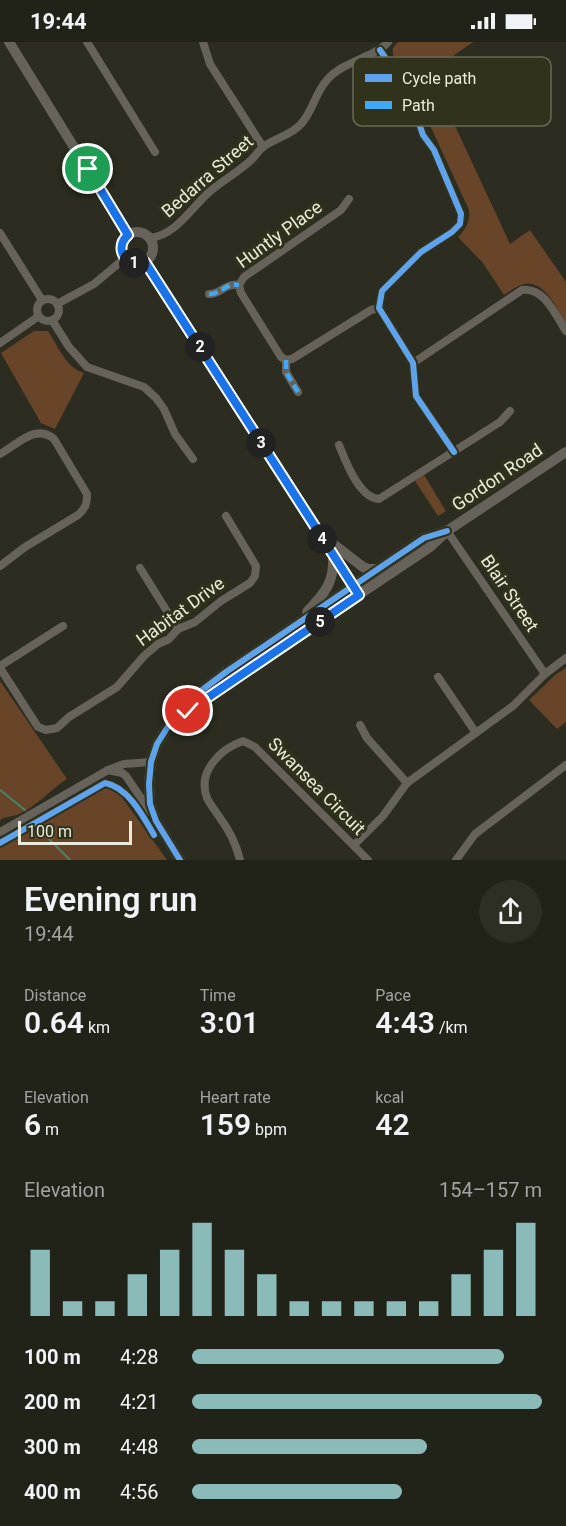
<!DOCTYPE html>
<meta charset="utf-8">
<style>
body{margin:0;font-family:Roboto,sans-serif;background:#2d2f25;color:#f1f3f6;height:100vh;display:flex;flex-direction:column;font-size:22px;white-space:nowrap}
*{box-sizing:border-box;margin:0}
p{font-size:20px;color:#a2a4a2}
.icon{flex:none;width:33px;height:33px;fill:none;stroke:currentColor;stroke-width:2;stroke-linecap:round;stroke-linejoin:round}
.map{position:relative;height:818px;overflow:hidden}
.details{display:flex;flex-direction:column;background:#212218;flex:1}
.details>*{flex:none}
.scale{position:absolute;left:18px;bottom:15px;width:114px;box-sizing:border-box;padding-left:6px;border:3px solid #eaebdc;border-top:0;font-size:16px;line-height:21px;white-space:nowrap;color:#eaebdc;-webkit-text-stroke:4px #31321b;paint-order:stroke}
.pin{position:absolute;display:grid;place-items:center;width:51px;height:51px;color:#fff;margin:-26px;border:3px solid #fff;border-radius:50%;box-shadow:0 2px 6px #0007}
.km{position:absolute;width:30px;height:30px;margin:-15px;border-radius:50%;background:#222;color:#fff;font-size:16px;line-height:30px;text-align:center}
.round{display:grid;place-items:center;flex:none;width:63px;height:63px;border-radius:32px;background:#2d2f25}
.summary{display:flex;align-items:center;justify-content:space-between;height:102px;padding:0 24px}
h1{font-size:33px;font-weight:600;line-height:45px}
.figures{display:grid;grid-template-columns:repeat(3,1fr);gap:9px;height:102px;padding:6px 24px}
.figures div{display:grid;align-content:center}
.figures b{font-size:30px;font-weight:600}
.figures small{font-size:16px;font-weight:400}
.figures p{font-size:16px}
.chart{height:168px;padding:12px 24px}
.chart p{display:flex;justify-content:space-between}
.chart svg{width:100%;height:108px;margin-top:6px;stroke:#8bbbb9;stroke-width:6}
ul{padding:0 24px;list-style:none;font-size:20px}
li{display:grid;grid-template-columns:96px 72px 1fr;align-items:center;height:45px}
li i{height:15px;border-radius:8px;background:#8bbbb9}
.status{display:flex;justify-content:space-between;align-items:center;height:42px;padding:0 30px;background:#212218;direction:ltr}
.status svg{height:16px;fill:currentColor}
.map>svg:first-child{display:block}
</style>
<div class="status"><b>19:44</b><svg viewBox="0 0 49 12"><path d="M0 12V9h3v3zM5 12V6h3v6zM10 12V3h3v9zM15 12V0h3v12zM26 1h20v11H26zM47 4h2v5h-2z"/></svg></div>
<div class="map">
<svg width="566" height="818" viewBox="0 0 566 818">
<rect width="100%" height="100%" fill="#2c2d20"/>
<!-- green -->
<g fill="#684429">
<path d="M398,0H473L430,30L510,202L530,188L566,240V281C556,266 544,235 521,243C515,245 509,250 504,253L483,221L458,195C466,187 470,179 469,168L428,79C427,66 422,53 415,42C409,30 390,21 393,6Z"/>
<path d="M34,289H48C58,304 66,326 84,331L55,387L41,381L1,311Z"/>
<polygon points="424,433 446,469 438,474 415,439"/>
<polygon points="566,626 566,680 557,687 529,658 555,633"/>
<path d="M0,639L67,737C50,748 37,764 19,772C12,775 6,774 0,778Z"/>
<polygon points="108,745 116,747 167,818 0,818 0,806 100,746"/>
</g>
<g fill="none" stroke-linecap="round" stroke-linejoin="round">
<!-- stream -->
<g stroke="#46856a" stroke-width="2">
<polyline points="0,748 25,768"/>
<polyline points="35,783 70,818"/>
</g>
<!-- minor -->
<g stroke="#67635b" stroke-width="8">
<polyline points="87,0 155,110"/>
<polyline points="203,0 210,22 263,105"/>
<polyline points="380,8 408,49 423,93 434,108 461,172 460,182 452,190 421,210 382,249 379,266 413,321 416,354 454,410"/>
<polyline points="349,157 341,168 244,235 239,243 241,251 281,315 286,318 292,317 371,268 379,266"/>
<polyline points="0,191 42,258"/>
<path d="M150,196C175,193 190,168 207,152C220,140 237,131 250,119C255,115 258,109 263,105C275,96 290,94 301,82C313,69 315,51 327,38C343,19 374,16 388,0"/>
<path d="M209,252C220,253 224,241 239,243"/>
<circle cx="48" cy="268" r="11"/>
<polyline points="57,262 94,242 125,216"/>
<polyline points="52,278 69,305 87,325 144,345 156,356 164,367 175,392 193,417"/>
<polyline points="0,301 39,274"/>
<polyline points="286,318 286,330 298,350"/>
<path d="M413,321L522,248C544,245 555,272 566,289"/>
<path d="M339,403C346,420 359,456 379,457L500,380L510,369"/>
<path d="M0,412C17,403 36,381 54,397L87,452C87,461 86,466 78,473L25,505L0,524"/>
<polyline points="447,489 545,632"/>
<polyline points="140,526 178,587"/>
<polyline points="0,624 63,584"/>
<polyline points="0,626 38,685 46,688 57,686 69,675 117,645 144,614 158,602 169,597 178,587 195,580 221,559 250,541 255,534 256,524 226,474"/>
<polyline points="438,635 476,691"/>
<polyline points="360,683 367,696 407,741"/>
<polyline points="108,728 122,731 126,734 151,771"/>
<polyline points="0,790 108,728 124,722 151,720"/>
<polyline points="354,803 383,774 407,741 513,664 545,632 566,616"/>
<path d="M240,818C236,802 230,789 220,776C216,769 210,763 207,756C197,730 220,707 243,699L255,705L368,818"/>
<polyline points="456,818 475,792 566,723"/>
</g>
<!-- tertiary -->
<g stroke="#67635b" stroke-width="10">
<polyline points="9,0 128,193"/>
<circle cx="137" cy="206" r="16"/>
<polyline points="145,220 357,550"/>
<polyline points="328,498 363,525 368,527 378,527"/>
<path d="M307,570C324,552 335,540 333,514"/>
<polyline points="175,676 430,505 447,489 566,410"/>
<polyline points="180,818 156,779 150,762 149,742 151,720 157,702 181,664 226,630 378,527 424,496 447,489"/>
</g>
<!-- quiet -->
<g stroke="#3fa9f5" stroke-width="4.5" stroke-dasharray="9 4.5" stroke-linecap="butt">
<path d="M209,252C220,253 224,241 239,243"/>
<polyline points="286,318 286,330 298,350"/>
</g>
<!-- cycleway casing -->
<g stroke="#31321b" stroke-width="10">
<g id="cycleway">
<polyline points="380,8 408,49 423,93 434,108 461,172 460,182 452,190 421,210 382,249 379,266 413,321 416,354 454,410"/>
<path d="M0,801L105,741C128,745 143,774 154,793"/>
<polyline points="180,818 156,779 150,762 149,742 151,720 157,702 181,664 226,630 378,527 424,496 447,489"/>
</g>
</g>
<!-- cycleway -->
<use href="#cycleway" stroke="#60a3ed" stroke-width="6"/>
</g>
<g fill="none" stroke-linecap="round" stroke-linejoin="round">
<!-- route casing -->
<g stroke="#fff" stroke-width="12">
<path id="route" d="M88,127L128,193C118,202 120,214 131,221L145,220L359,553L188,669"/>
</g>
<!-- route -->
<use href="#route" stroke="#1a73e8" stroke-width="8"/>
</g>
<g text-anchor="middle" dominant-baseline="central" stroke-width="6" stroke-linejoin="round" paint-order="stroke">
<!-- street labels -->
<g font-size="18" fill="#eaebdc" stroke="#31321b">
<text transform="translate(207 134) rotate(-41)">Bedarra Street</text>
<text transform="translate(279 192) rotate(-36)">Huntly Place</text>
<text transform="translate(497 435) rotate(-34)">Gordon Road</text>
<text transform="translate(510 551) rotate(56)">Blair Street</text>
<text transform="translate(180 569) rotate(-36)">Habitat Drive</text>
<text transform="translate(317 744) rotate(45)">Swansea Circuit</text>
</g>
</g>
<!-- legend -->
<rect x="353" y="15" width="198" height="69" rx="9" fill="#31321b" stroke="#686a55" stroke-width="1.5"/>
<rect x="365" y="32" width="27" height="8" fill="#60a3ed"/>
<rect x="365" y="59" width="27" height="8" fill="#3fa9f5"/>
<g font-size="16" fill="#eaebdc">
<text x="402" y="42">Cycle path</text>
<text x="402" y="69">Path</text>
</g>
</svg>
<div class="scale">100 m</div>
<div class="pin" style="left:88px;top:127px;background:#1e9e55"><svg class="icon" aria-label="arrive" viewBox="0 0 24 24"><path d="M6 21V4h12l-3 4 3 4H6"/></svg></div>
<div class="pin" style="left:188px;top:669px;background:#d93025"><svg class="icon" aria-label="check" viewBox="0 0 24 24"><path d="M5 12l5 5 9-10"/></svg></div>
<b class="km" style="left:134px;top:221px">1</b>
<b class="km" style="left:200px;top:305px">2</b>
<b class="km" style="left:261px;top:401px">3</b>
<b class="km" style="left:322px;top:497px">4</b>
<b class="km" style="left:320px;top:580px">5</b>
</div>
<section class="details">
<div class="summary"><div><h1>Evening run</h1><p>19:44</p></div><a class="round"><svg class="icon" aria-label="share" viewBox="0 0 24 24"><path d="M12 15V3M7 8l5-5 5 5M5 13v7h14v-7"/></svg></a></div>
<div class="figures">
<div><p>Distance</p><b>0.64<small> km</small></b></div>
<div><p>Time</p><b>3:01</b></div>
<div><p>Pace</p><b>4:43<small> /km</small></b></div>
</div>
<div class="figures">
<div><p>Elevation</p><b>6<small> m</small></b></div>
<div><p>Heart rate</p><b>159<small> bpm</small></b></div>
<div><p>kcal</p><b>42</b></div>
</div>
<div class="chart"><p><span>Elevation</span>154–157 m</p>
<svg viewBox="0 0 160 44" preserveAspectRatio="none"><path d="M5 44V17M15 44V38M25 44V38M35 44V27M45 44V17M55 44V6M65 44V17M75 44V27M85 44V38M95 44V38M105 44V38M115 44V38M125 44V38M135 44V27M145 44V17M155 44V6"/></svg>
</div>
<ul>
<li><b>100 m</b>4:28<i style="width:89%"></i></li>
<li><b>200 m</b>4:21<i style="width:100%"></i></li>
<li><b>300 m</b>4:48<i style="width:67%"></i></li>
<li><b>400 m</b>4:56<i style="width:60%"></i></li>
</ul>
</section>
